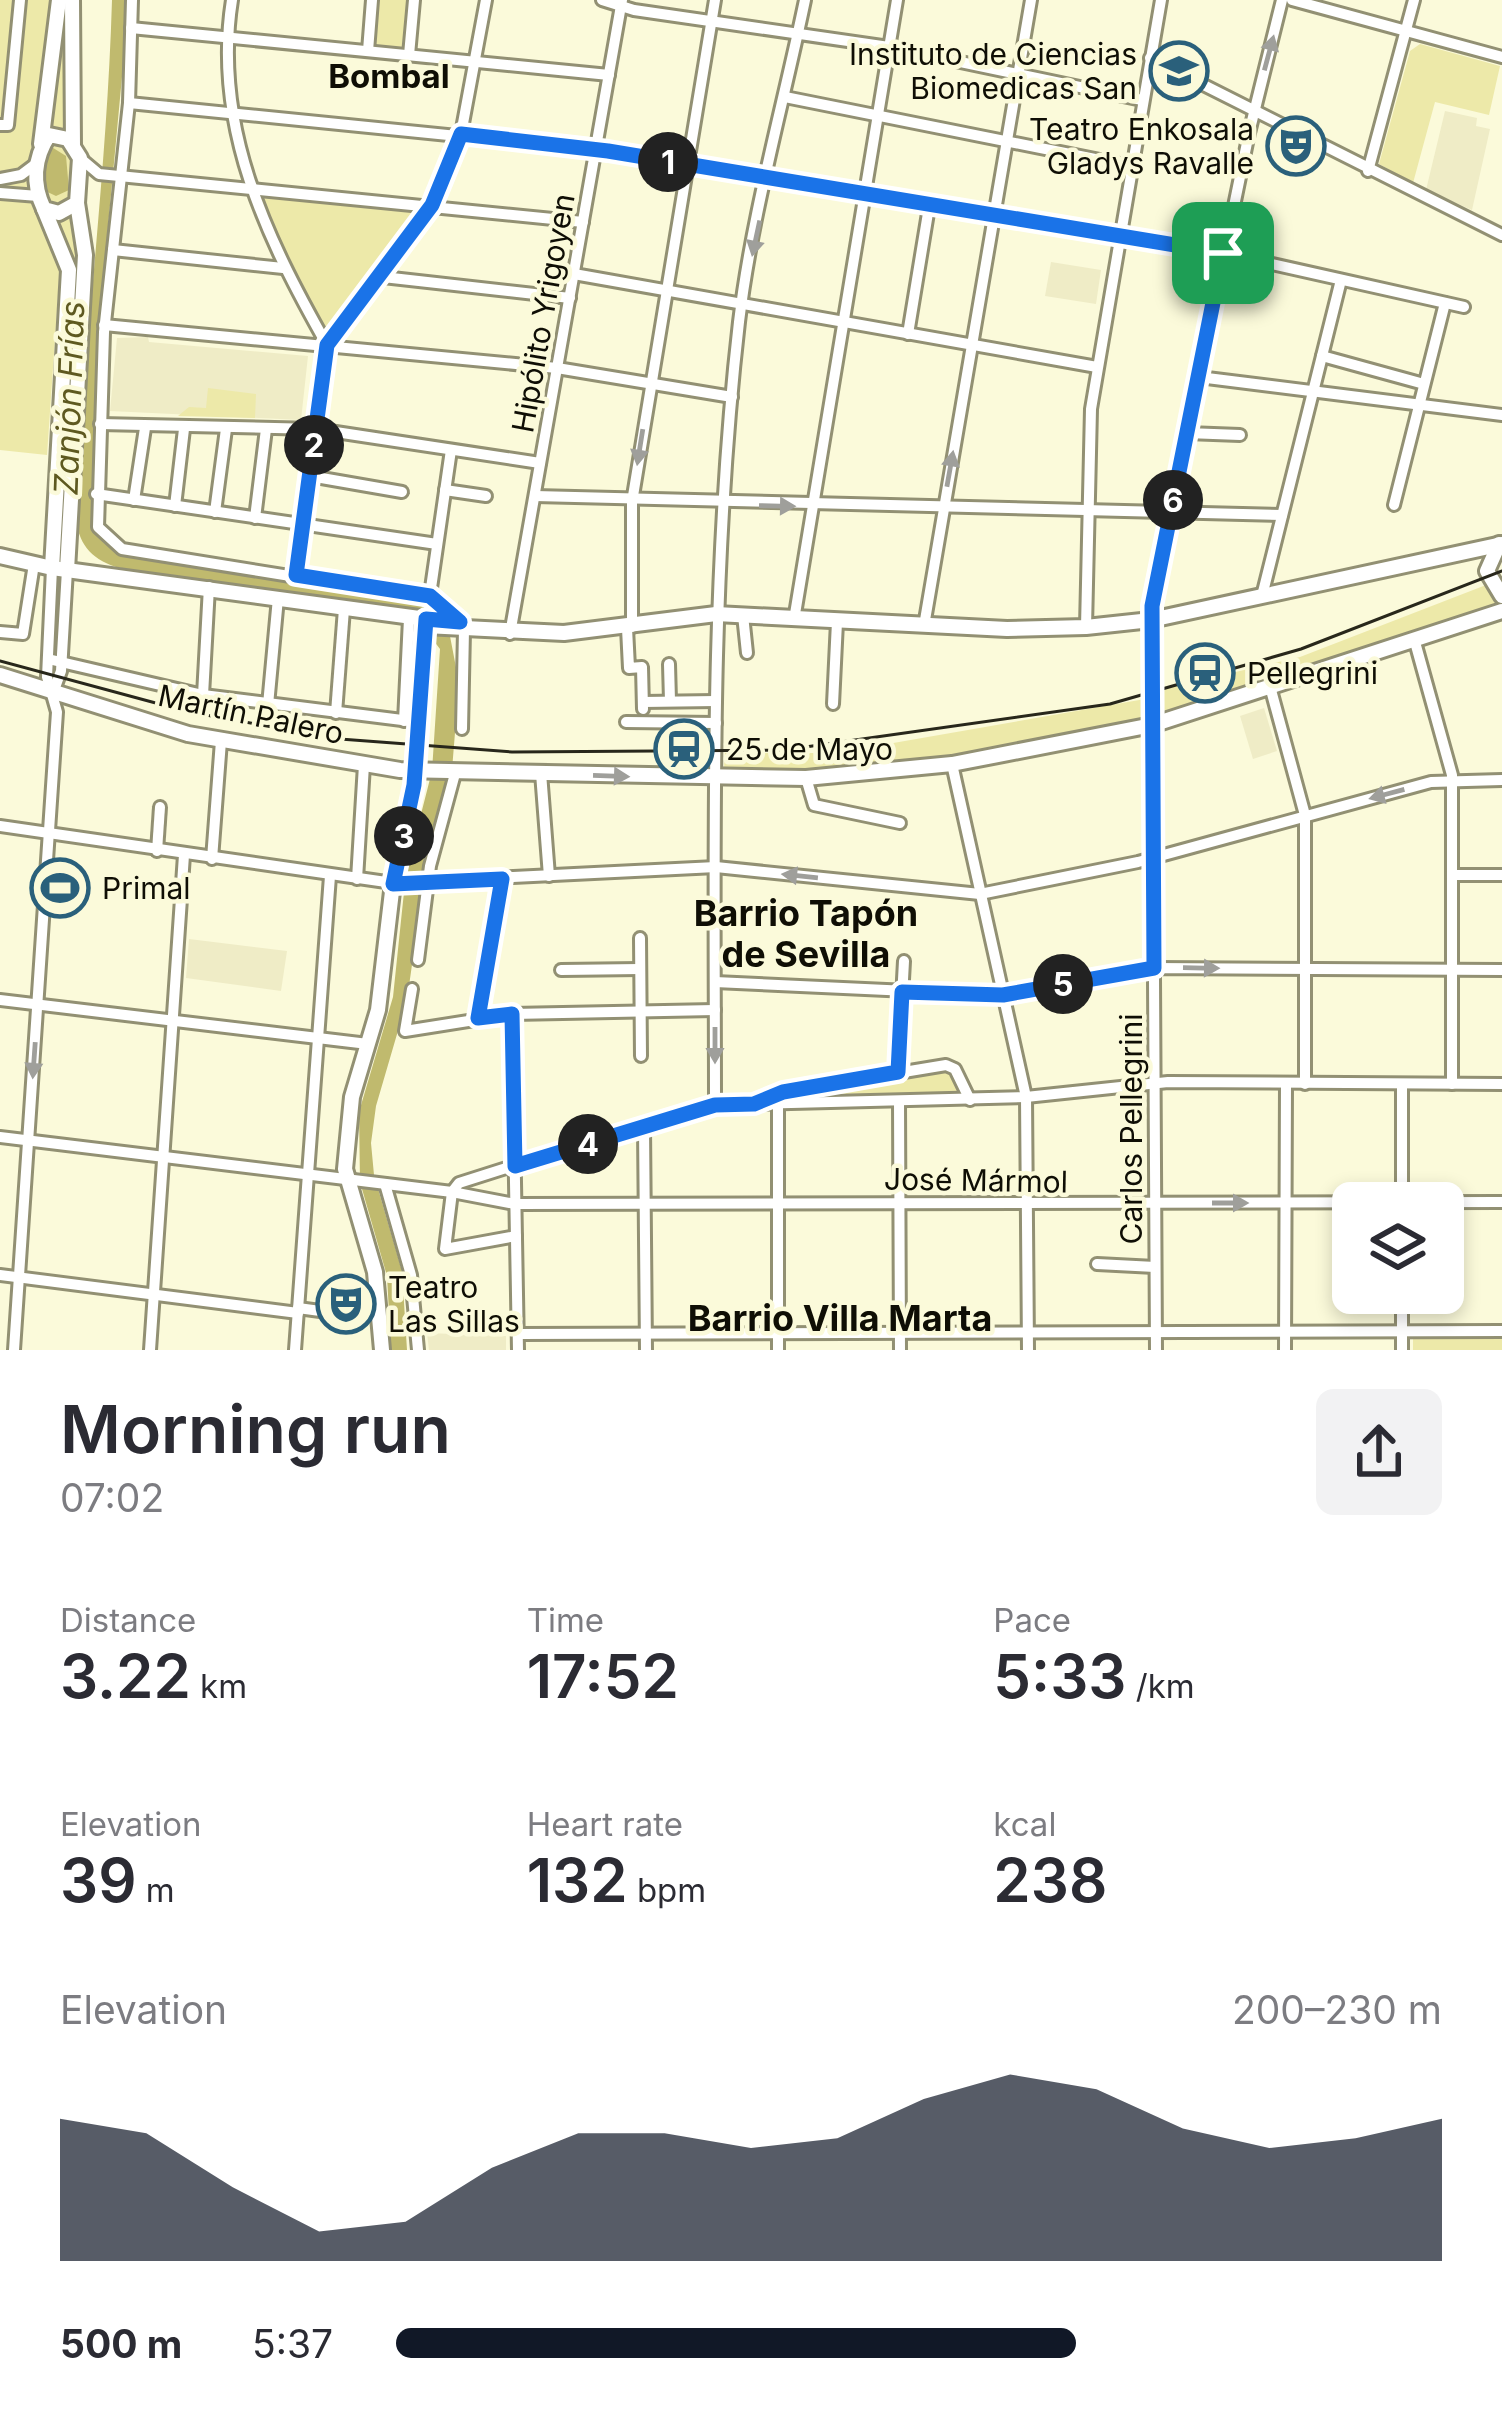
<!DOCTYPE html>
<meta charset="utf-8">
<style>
body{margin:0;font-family:Inter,sans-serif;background:#f2f2f3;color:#2b2b33;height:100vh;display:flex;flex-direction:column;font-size:45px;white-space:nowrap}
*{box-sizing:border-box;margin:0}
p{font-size:39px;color:#7c7c81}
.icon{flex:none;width:66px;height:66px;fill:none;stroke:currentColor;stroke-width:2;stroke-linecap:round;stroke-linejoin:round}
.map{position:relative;height:1350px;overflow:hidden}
.panel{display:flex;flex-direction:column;background:#fff;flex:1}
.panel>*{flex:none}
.tools{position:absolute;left:1332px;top:1182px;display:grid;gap:24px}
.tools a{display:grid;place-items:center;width:132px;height:132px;border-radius:18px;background:#fff;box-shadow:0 6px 18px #0003;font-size:60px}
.pin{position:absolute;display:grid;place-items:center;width:102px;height:102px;color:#fff;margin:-51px;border-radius:24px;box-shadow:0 6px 18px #0006}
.km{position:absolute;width:60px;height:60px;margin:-30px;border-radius:50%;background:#222;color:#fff;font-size:33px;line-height:60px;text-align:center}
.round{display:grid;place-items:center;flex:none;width:126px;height:126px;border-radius:18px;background:#f2f2f3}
.headline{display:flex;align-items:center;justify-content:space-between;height:204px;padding:0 60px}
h1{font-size:66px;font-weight:600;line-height:90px}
.metrics{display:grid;grid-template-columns:repeat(3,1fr);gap:18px;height:204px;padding:12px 60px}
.metrics div{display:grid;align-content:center}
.metrics b{font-size:60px;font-weight:600}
.metrics small{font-size:33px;font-weight:400}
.metrics p{font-size:33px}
.chart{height:336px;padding:24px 60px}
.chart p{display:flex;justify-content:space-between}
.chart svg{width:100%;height:216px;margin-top:12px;fill:#111827;opacity:.7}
ul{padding:0 60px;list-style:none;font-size:39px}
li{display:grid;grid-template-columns:192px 144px 1fr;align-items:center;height:90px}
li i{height:30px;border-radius:15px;background:#111827}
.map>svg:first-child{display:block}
</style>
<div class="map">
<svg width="1502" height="1350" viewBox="0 0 1502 1350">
<rect width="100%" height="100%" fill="#fbfada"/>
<!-- built -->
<g fill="#efecc6">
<polygon points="1445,111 1477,118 1476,126 1490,129 1472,210 1426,190"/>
<polygon points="1051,262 1101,270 1096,304 1045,296"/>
<polygon points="148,337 149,342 308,356 301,420 110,411 117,338"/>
<polygon points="1264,708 1277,751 1253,759 1240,716"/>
<polygon points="189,939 287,951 281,991 186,978"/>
<polygon points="427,1333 506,1336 506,1350 429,1350"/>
</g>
<!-- green -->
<g fill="#ede9a9">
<polygon points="0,0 54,0 46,104 33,162 60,266 47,455 0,450"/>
<polygon points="60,0 69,0 80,264 61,659 51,656 71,270 39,195"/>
<polygon points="372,0 414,0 409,55 368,51"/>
<polygon points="1420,44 1500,66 1489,115 1435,102 1413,183 1379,164 1410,51"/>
<polygon points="252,190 429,206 327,342"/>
<polygon points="208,388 256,394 255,418 178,416 189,407 206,408"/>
<polygon points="1486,585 1498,608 1159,716 1158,690 1300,657"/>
<polygon points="1145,699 1147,717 1142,721 893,765 828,772 724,768 725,753 836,753"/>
<polygon points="944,1070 952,1074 960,1095 788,1099"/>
<rect x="1413" y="1339" width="89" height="11"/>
</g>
<!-- water -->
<g fill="#c0ba6e">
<path d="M112,0H126V34L98,334L92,526L104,543L120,553L408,599L427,609L449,631L459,683L452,770L426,866L407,1000L376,1106L371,1143L374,1175L402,1271L407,1350H391L387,1276L360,1182L359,1112L393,997L406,873L432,771L440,649L417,619L116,567C89,558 79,543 75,516C84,344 107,172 112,0Z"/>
<polygon points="50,146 66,156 69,190 56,196 39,188 41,158"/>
</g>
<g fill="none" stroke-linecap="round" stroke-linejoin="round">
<!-- minor casing -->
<g stroke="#929073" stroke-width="16">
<g id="minor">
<polyline points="132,0 129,103 104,332 98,527 122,549 439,600 464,630 462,729"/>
<path d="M232,0C212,126 267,239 327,345"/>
<polyline points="602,0 634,10 889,47 1142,100"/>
<polyline points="1292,0 1502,57"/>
<polyline points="131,28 609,75"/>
<polyline points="368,51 372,0"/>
<polyline points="409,55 414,0"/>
<polyline points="1150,58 1502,235"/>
<polyline points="785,97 1130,166"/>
<polyline points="129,103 608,151 1223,253 1464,307"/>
<polyline points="0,125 8,125 20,0"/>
<polyline points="80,158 99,174 583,222"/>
<polyline points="1368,171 1414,0"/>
<polyline points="0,179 21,175 37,163"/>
<polyline points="0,193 38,196"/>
<polyline points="113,250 283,268"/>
<polyline points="574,274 1097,367"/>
<polyline points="383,277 570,298"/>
<polyline points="104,325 557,368 732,397"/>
<polyline points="908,334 929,207"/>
<polyline points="327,345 432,205 461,134 486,0"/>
<polyline points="1322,356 1424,384"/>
<polyline points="1199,377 1502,415"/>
<polyline points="100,424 316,429 540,463"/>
<polyline points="1187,433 1240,435"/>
<polyline points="310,476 402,492"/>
<polyline points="445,490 486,496"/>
<polyline points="96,494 437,544"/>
<polyline points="535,496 1282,515"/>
<polyline points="134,500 145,428"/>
<polyline points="1394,505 1445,303"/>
<polyline points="175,506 184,429"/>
<polyline points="215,512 226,429"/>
<polyline points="255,518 266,429"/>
<polyline points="296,575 327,345"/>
<polyline points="430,595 451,450"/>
<polyline points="1262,596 1341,280"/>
<polyline points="743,615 747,653"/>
<polyline points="794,620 897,0"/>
<polyline points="924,626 1031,0"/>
<polyline points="632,627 632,502 715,0"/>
<polyline points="1086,627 1091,409 1161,0"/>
<polyline points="627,628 629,668 642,667 643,709"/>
<polyline points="0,632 23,634 34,564"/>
<polyline points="510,634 622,0"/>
<polyline points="1415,642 1452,775 1452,1084"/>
<polyline points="48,659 203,695 418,722"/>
<polyline points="669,664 670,701"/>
<polyline points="1271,690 1305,815 1305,1084"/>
<polyline points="53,693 61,671 67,570"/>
<polyline points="203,695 209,587"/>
<polyline points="643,702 716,701"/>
<polyline points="833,704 837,622"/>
<polyline points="268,705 278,598"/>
<polyline points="336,713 344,609"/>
<polyline points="404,721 409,619"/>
<polyline points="626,722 716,723"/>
<polyline points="952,764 1026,1097 1028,1350"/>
<polyline points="541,773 549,876"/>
<polyline points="806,778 814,805 900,823"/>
<polyline points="0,826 393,883 716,867 980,894 1138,862 1431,782 1502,780"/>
<polyline points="157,851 160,807"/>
<polyline points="212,859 221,741"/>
<polyline points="1453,875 1502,875"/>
<polyline points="357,879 364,765"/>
<polyline points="640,938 641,1056"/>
<polyline points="418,960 430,866 456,770"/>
<polyline points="561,970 640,969"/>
<polyline points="715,982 995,995 1154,968 1502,970"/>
<polyline points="412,989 405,1031 512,1014 715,1010"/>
<polyline points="0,1000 368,1044"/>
<polyline points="512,1014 518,1350"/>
<polyline points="478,1018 502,879"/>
<polyline points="898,1072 904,961"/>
<polyline points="1402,1084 1402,1203"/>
<polyline points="899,1101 900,1350"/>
<polyline points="758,1102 783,1092 946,1065 955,1069 970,1100"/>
<polyline points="778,1104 778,1350"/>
<path d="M715,1105C715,844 709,582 739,322C752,214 783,106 805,0"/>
<polyline points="644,1127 646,1350"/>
<polyline points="0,1137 452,1192 515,1204 1502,1202"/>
<polyline points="385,1184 411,1275 418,1350"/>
<polyline points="452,1192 459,1183 503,1169 715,1105 1026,1097 1168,1082 1502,1084"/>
<polyline points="452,1192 445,1249 516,1236"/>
<polyline points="1097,1264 1155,1267"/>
<polyline points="0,1275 298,1313"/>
<polyline points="1402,1293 1402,1350"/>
<polyline points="298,1308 335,1313"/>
<polyline points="518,1334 1502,1331"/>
<polyline points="14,1350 57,712 47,677 52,568"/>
<polyline points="150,1350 184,855"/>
<polyline points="295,1350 330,876"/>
<polyline points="1156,1350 1152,606 1249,133 1282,0"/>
<polyline points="1285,1350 1286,1084"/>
</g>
</g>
<!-- major casing -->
<g stroke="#929073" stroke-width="20">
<g id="major">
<polyline points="72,0 73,145"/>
<path d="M49,135L68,139L80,158L77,203L59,213L44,209C32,184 34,158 49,135Z"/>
<polyline points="41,144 59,0"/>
<polyline points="44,209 69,270 52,568"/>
<polyline points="1499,544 1487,571 1502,596"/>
<polyline points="0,556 52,568 434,620"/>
<polyline points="67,570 85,255 77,203"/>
<polyline points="425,626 564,633 716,614 1007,629 1086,627 1151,620 1502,544"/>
<polyline points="0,675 188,734 400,770 806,778 952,764 1152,725 1502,611"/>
<polyline points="382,1350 375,1272 345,1169 352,1097 378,1010 393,883 413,795 426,619"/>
</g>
</g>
<!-- minor -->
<use href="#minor" stroke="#fff" stroke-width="10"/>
<!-- major -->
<use href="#major" stroke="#fff" stroke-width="14"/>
<!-- tram -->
<polyline stroke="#28271b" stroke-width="3" points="0,661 189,712 340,739 512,752 784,750 1110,704 1301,649 1502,571"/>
</g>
<!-- one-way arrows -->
<defs><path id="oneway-solid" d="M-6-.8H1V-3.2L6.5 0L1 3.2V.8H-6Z" transform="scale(3)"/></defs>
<g fill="#9f9f9b">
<use href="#oneway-solid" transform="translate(1269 53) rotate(-75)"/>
<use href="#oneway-solid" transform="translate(756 238) rotate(102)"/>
<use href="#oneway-solid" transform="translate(640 447) rotate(99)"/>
<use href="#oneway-solid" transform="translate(950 469) rotate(-80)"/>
<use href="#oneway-solid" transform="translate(777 506) rotate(1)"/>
<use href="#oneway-solid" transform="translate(611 776) rotate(2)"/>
<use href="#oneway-solid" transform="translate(1387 794) rotate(165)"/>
<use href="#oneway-solid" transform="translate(800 876) rotate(-174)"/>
<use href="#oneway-solid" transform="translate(1201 968) rotate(1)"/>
<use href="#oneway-solid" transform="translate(715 1045) rotate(90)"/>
<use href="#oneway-solid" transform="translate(34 1060) rotate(94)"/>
<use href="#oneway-solid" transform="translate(1230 1203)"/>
</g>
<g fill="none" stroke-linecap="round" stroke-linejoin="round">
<!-- route casing -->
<g stroke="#fff" stroke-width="24">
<polygon id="route" points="461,134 608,151 1223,253 1152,606 1154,968 1003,995 902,992 898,1072 783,1092 754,1104 715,1105 515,1166 512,1014 478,1018 502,879 393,884 414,785 426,619 460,622 430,596 296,575 327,345 432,205"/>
</g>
<!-- route -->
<use href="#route" stroke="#1a73e8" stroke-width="15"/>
</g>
<!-- icons -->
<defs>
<g id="university-ring" transform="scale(3)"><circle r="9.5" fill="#fbfada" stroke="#2a607b" stroke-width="1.5"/><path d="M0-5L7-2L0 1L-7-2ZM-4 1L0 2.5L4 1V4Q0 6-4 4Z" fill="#2a607b"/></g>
<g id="theatre-ring" transform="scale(3)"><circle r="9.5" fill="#fbfada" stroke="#2a607b" stroke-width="1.5"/><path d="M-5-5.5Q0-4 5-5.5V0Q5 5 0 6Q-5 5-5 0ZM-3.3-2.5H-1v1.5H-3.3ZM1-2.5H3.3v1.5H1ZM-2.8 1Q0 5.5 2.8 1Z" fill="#2a607b"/></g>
<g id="station-ring" transform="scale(3)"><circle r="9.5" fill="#fbfada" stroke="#2a607b" stroke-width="1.5"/><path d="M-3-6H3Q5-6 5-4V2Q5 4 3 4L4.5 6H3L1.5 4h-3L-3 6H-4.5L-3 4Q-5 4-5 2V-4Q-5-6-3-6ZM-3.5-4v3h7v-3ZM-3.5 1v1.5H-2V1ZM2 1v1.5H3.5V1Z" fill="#2a607b"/></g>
<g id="stadium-ring" transform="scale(3)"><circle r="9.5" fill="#fbfada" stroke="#2a607b" stroke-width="1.5"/><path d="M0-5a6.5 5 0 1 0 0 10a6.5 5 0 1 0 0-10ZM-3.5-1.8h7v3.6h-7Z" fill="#2a607b"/></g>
</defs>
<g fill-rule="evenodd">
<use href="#university-ring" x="1179" y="71"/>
<use href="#theatre-ring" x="1296" y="146"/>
<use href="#station-ring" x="1205" y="673"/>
<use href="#station-ring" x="684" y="749"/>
<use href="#stadium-ring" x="60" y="888"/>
<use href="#theatre-ring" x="346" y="1304"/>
</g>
<g text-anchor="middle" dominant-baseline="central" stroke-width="9" stroke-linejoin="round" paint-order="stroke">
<!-- poi labels -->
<g font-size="30" fill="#0f0e05" stroke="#fbfada" text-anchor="start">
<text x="1137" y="54" text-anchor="end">Instituto de Ciencias<tspan x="1137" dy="34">Biomedicas San</tspan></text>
<text x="1254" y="129" text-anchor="end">Teatro Enkosala<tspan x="1254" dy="34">Gladys Ravalle</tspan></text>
<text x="1247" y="673">Pellegrini</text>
<text x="726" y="749">25 de Mayo</text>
<text x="102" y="888">Primal</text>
<text x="388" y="1287">Teatro<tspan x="388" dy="34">Las Sillas</tspan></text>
</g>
<!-- street labels -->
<g font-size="30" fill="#0f0e05" stroke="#fbfada">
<text transform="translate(543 313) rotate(-80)">Hipólito Yrigoyen</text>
<text transform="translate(251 714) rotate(12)">Martín Palero</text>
<text transform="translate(1131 1129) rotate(-90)">Carlos Pellegrini</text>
<text transform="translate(976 1180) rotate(1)">José Mármol</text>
</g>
<!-- neighbourhood labels -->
<g font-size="33" font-weight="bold" fill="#0f0e05" stroke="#fbfada">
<text x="389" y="76">Bombal</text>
</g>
<!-- water labels -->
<g font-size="33" font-style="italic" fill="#5e5920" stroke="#fbfada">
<text transform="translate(69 398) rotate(-88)">Zanjón Frías</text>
</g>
<!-- quarter labels -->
<g font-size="36" font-weight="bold" fill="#0f0e05" stroke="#fbfada">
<text x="806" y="913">Barrio Tapón<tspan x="806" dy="41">de Sevilla</tspan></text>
<text x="840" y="1318">Barrio Villa Marta</text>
</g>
</g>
</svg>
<div class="tools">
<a><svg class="icon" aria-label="layers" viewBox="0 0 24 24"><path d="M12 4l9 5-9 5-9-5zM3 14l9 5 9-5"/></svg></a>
</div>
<div class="pin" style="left:1223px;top:253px;background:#1e9e55"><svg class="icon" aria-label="arrive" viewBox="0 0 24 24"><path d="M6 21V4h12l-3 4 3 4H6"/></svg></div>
<b class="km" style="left:668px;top:162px">1</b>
<b class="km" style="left:314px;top:445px">2</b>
<b class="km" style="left:404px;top:836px">3</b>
<b class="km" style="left:588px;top:1144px">4</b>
<b class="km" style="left:1063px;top:984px">5</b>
<b class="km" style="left:1173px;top:500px">6</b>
</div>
<section class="panel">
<div class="headline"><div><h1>Morning run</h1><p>07:02</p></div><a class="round"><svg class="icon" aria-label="share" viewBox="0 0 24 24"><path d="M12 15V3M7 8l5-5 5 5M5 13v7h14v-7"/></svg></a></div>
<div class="metrics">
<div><p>Distance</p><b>3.22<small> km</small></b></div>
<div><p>Time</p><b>17:52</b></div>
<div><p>Pace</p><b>5:33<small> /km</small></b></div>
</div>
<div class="metrics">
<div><p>Elevation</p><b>39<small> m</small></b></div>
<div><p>Heart rate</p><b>132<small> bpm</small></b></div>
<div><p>kcal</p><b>238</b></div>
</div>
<div class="chart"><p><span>Elevation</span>200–230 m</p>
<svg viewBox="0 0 160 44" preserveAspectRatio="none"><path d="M0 44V15L10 18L20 29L30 38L40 36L50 25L60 18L70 18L80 21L90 19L100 11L110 6L120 9L130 17L140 21L150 19L160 15V44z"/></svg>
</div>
<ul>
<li><b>500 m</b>5:37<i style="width:65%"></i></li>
</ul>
</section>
